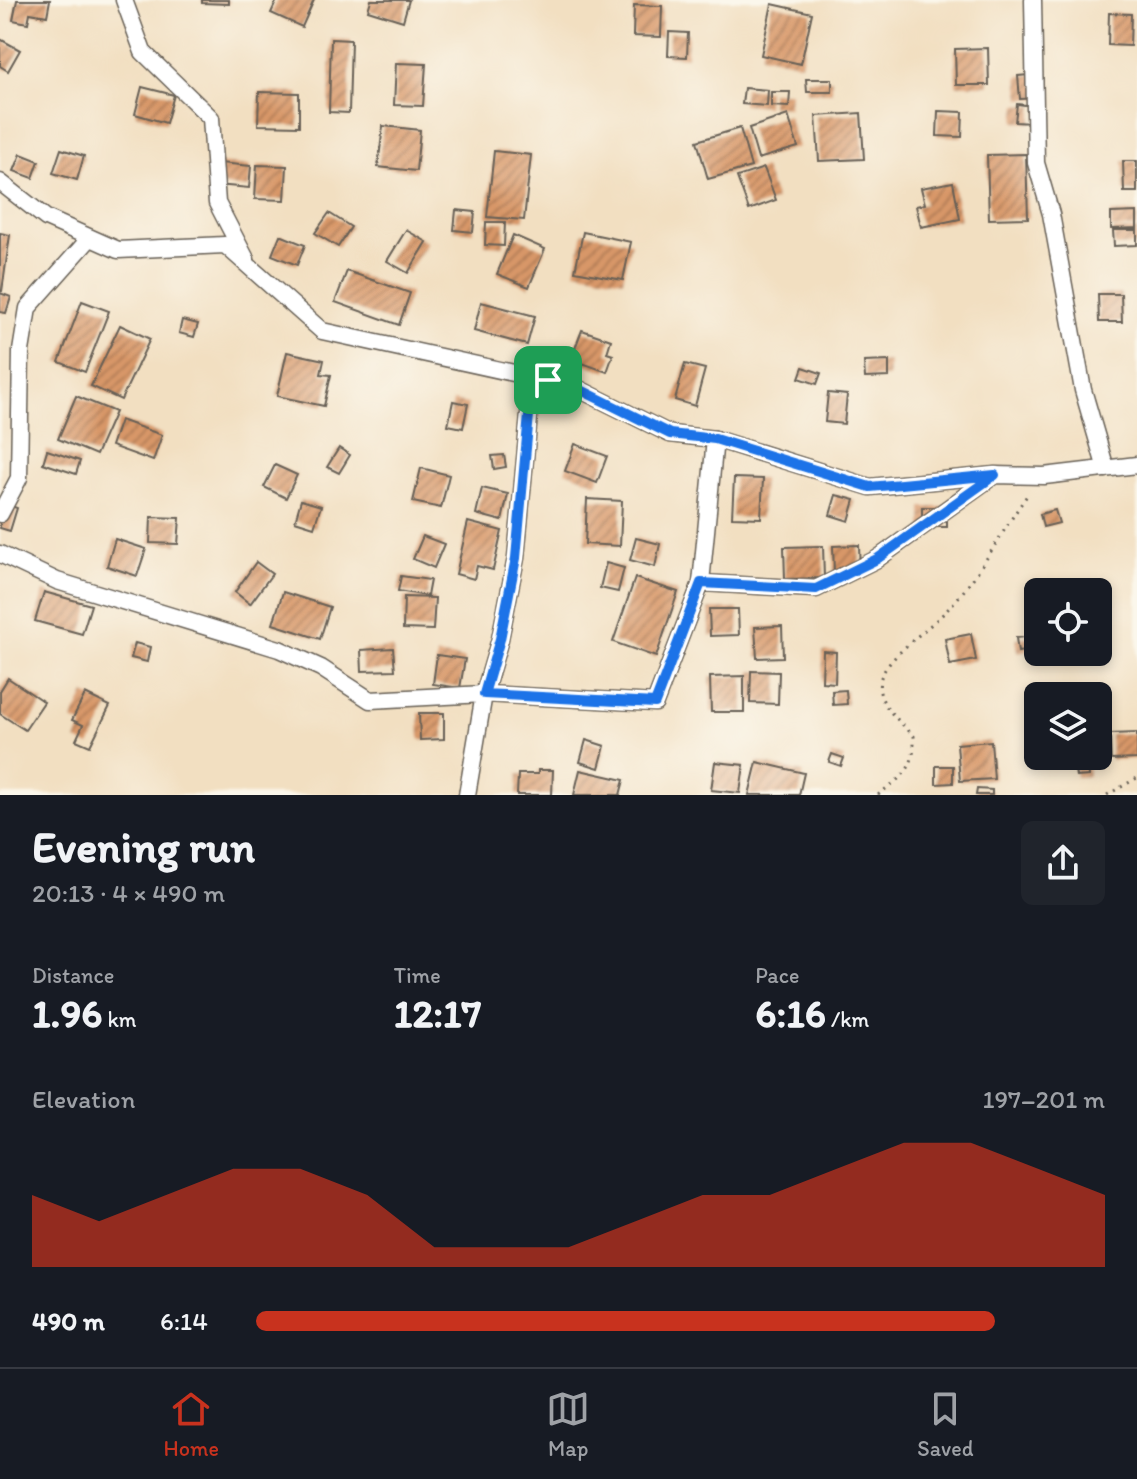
<!DOCTYPE html>
<meta charset="utf-8">
<style>
body{margin:0;font-family:Itim,sans-serif;background:#20242c;color:#f1f3f6;height:100vh;display:flex;flex-direction:column;font-size:30px;white-space:nowrap}
*{box-sizing:border-box;margin:0}
p{font-size:26px;color:#9ea1a6}
.icon{flex:none;width:44px;height:44px;fill:none;stroke:currentColor;stroke-width:2;stroke-linecap:round;stroke-linejoin:round}
.map{position:relative;height:795px;overflow:hidden}
.sheet{display:flex;flex-direction:column;background:#171b24;flex:1}
.sheet>*{flex:none}
.tools{position:absolute;left:1024px;top:578px;display:grid;gap:16px}
.tools a{display:grid;place-items:center;width:88px;height:88px;border-radius:12px;background:#171b24;box-shadow:0 4px 12px #0003;font-size:40px}
.pin{position:absolute;display:grid;place-items:center;width:68px;height:68px;color:#fff;margin:-34px;border-radius:16px;box-shadow:0 4px 12px #0006}
.round{display:grid;place-items:center;flex:none;width:84px;height:84px;border-radius:12px;background:#20242c}
.overview{display:flex;align-items:center;justify-content:space-between;height:136px;padding:0 32px}
h1{font-size:44px;font-weight:800;line-height:60px}
.metrics{display:grid;grid-template-columns:repeat(3,1fr);gap:12px;height:136px;padding:8px 32px}
.metrics div{display:grid;align-content:center}
.metrics b{font-size:40px;font-weight:800}
.metrics small{font-size:22px;font-weight:400}
.metrics p{font-size:22px}
.chart{height:224px;padding:16px 32px}
.chart p{display:flex;justify-content:space-between}
.chart svg{width:100%;height:144px;margin-top:8px;fill:#c8321e;opacity:.7}
ul{padding:0 32px;list-style:none;font-size:26px}
li{display:grid;grid-template-columns:128px 96px 1fr;align-items:center;height:60px}
li i{height:20px;border-radius:10px;background:#c8321e}
.menu{display:flex;justify-content:space-around;align-items:center;height:112px;border-top:2px solid #363941;background:#171b24;font-size:22px;color:#9ea1a6}
.menu a{display:grid;justify-items:center;gap:4px}
.menu .current{color:#c8321e}
.map>svg:first-child{display:block}
</style>
<div class="map">
<svg width="1137" height="795" viewBox="0 0 1137 795">
<defs>
<pattern id="building-hatch" width="6" height="6" patternUnits="userSpaceOnUse" patternTransform="scale(2)"><rect width="6" height="6" fill="#d89768"/><path d="M-1 1l2-2M0 6l6-6M5 7l2-2" fill="none" stroke="#ae7a55"/></pattern>
</defs>
<rect width="100%" height="100%" fill="#fbf7ec"/>
<filter id="ink" filterUnits="userSpaceOnUse"><feTurbulence type="fractalNoise" baseFrequency=".0125" numOctaves="2"/><feDisplacementMap in="SourceGraphic" scale="16" xChannelSelector="R" yChannelSelector="G"/><feConvolveMatrix kernelMatrix="1 2 1 2 8 2 1 2 1" color-interpolation-filters="sRGB"/></filter>
<filter id="wash" filterUnits="userSpaceOnUse"><feTurbulence type="fractalNoise" baseFrequency=".006" numOctaves="4" result="noise"/><feDisplacementMap in="SourceGraphic" scale="32" xChannelSelector="R" yChannelSelector="G"/><feGaussianBlur stdDeviation="1.8" result="paint"/><feColorMatrix in="noise" values="0 0 0 0 0 0 0 0 0 0 0 0 0 0 0 0 0 1.4 0 .05"/><feComposite in="paint" operator="in"/></filter>
<g filter="url(#wash)">
<rect width="100%" height="100%" fill="#f2dfc1"/>
<g id="blocks">
<!-- building -->
<g fill="url(#building-hatch)">
<polygon points="17,0 50,0 47,16 30,13 28,23 13,20"/>
<polygon points="202,0 229,0 229,4 202,3"/>
<polygon points="277,0 314,0 302,27 271,13"/>
<polygon points="371,0 409,0 403,21 368,10"/>
<polygon points="772,4 812,13 801,64 761,55"/>
<polygon points="634,5 662,6 661,37 633,36"/>
<polygon points="1109,13 1131,14 1130,46 1108,45"/>
<polygon points="669,32 688,33 687,57 668,56"/>
<polygon points="0,39 20,50 8,71 0,66"/>
<polygon points="331,39 351,40 349,113 329,112"/>
<polygon points="988,48 989,85 956,85 955,49"/>
<polygon points="396,63 426,64 423,106 394,105"/>
<polygon points="1040,74 1042,98 1020,99 1018,76"/>
<polygon points="806,79 832,79 832,92 807,92"/>
<polygon points="142,87 174,95 166,123 135,114"/>
<polygon points="744,88 768,90 767,106 742,104"/>
<polygon points="259,92 299,93 299,126 258,125"/>
<polygon points="771,92 790,92 789,107 771,106"/>
<polygon points="1017,104 1034,106 1032,123 1015,122"/>
<polygon points="938,111 963,112 962,137 937,136"/>
<polygon points="861,113 864,159 819,161 816,116"/>
<polygon points="788,115 798,147 758,159 749,128"/>
<polygon points="383,126 420,130 416,171 378,167"/>
<polygon points="740,128 751,167 708,179 697,141"/>
<polygon points="61,149 84,156 77,180 53,173"/>
<polygon points="494,151 531,155 524,220 487,217"/>
<polygon points="21,154 39,161 33,178 14,171"/>
<polygon points="1026,154 1028,218 989,219 987,155"/>
<polygon points="1123,161 1137,161 1137,192 1124,192"/>
<polygon points="219,163 251,166 249,188 217,185"/>
<polygon points="257,165 287,166 285,200 255,199"/>
<polygon points="764,168 776,200 749,210 737,177"/>
<polygon points="953,182 960,219 921,227 916,206 925,204 921,188"/>
<polygon points="456,210 475,212 473,232 454,230"/>
<polygon points="1137,212 1137,228 1111,229 1111,213"/>
<polygon points="329,213 351,227 338,247 315,233"/>
<polygon points="486,222 505,222 504,246 485,245"/>
<polygon points="406,230 427,242 408,273 387,261"/>
<polygon points="1113,230 1137,230 1137,245 1114,246"/>
<polygon points="583,232 631,242 623,280 575,271"/>
<polygon points="0,233 10,235 2,291 0,291"/>
<polygon points="280,235 305,245 297,265 272,255"/>
<polygon points="513,235 545,249 529,287 497,274"/>
<polygon points="347,271 410,293 399,325 335,302"/>
<polygon points="0,293 11,297 6,313 0,312"/>
<polygon points="1098,294 1121,294 1122,322 1099,322"/>
<polygon points="82,301 109,311 85,372 59,362"/>
<polygon points="481,302 535,316 527,345 474,331"/>
<polygon points="182,320 198,324 194,337 179,333"/>
<polygon points="120,325 150,339 121,400 91,386"/>
<polygon points="582,330 611,340 607,353 613,355 607,372 571,359"/>
<polygon points="287,352 324,360 321,374 331,375 324,406 277,396"/>
<polygon points="889,361 889,377 865,378 864,362"/>
<polygon points="685,364 705,369 695,406 675,400"/>
<polygon points="803,367 821,373 817,384 799,378"/>
<polygon points="828,393 847,395 844,424 825,422"/>
<polygon points="76,396 115,412 96,455 58,439"/>
<polygon points="453,401 468,404 463,428 448,425"/>
<polygon points="120,420 162,435 153,461 111,446"/>
<polygon points="575,444 607,456 597,483 565,471"/>
<polygon points="339,448 350,455 339,473 327,467"/>
<polygon points="47,450 80,461 76,474 43,463"/>
<polygon points="504,455 506,467 494,469 492,456"/>
<polygon points="275,465 297,475 286,498 264,487"/>
<polygon points="421,468 449,475 441,508 413,502"/>
<polygon points="734,478 763,479 761,518 732,517"/>
<polygon points="482,488 508,494 502,521 476,514"/>
<polygon points="836,495 855,500 849,521 830,515"/>
<polygon points="587,499 622,501 620,546 585,544"/>
<polygon points="301,500 321,506 314,527 295,521"/>
<polygon points="0,502 17,508 10,531 0,528"/>
<rect x="922" y="507" width="25" height="20"/>
<polygon points="1055,510 1059,523 1043,527 1040,514"/>
<polygon points="151,517 180,518 178,544 150,543"/>
<polygon points="468,522 502,531 493,570 477,566 474,579 456,574"/>
<polygon points="423,536 444,544 434,568 413,559"/>
<polygon points="636,538 660,544 655,567 630,560"/>
<polygon points="115,539 146,549 137,576 107,566"/>
<polygon points="859,545 860,571 834,572 833,546"/>
<polygon points="823,546 824,578 785,579 784,547"/>
<polygon points="256,562 272,574 250,604 235,592"/>
<polygon points="606,563 624,568 618,592 600,588"/>
<polygon points="401,576 430,580 427,596 398,591"/>
<polygon points="635,578 678,592 656,657 613,642"/>
<polygon points="44,592 91,605 82,634 35,621"/>
<polygon points="283,592 330,607 320,639 273,624"/>
<polygon points="404,597 435,598 433,630 403,629"/>
<polygon points="709,609 738,609 739,635 710,636"/>
<polygon points="782,626 783,657 757,658 755,627"/>
<polygon points="971,634 976,660 950,665 945,639"/>
<polygon points="1034,636 1036,649 1018,652 1016,638"/>
<polygon points="135,643 150,647 147,662 131,658"/>
<polygon points="393,648 395,670 362,671 361,650"/>
<polygon points="823,651 836,652 835,683 822,682"/>
<polygon points="437,655 465,659 460,688 433,684"/>
<polygon points="751,671 779,672 778,704 750,703"/>
<polygon points="744,676 744,712 711,712 710,677"/>
<polygon points="8,678 44,702 25,730 0,714 0,691"/>
<polygon points="846,690 847,704 833,705 832,691"/>
<polygon points="85,694 110,706 90,746 76,740 83,725 72,720"/>
<polygon points="419,713 444,713 444,739 420,740"/>
<polygon points="1137,733 1137,759 1111,760 1110,734"/>
<polygon points="586,740 605,746 599,768 580,762"/>
<polygon points="991,741 994,779 960,781 957,744"/>
<polygon points="832,754 844,758 841,766 829,762"/>
<polygon points="1088,761 1089,776 1076,777 1074,762"/>
<polygon points="715,762 744,765 740,793 711,790"/>
<polygon points="757,762 804,773 799,795 749,795"/>
<polygon points="936,766 953,766 953,783 936,784"/>
<polygon points="538,770 553,770 552,795 517,795 518,774 538,774"/>
<polygon points="580,770 624,780 620,795 574,795"/>
<polygon points="977,789 992,790 992,795 976,795"/>
</g>
</g>
</g>
<g filter="url(#ink)">
<use href="#blocks" fill-opacity="0" stroke="#676056" stroke-width="2"/>
<g fill="none" stroke-linecap="round" stroke-linejoin="round">
<!-- street casing -->
<g stroke="#676056" stroke-width="19">
<g id="street">
<polyline points="124,0 143,52 211,118 217,203 246,259"/>
<polyline points="1033,0 1036,163 1051,214 1083,390 1106,469"/>
<polyline points="0,182 46,218 118,250 225,245 322,331 573,386 670,434 715,439 870,487 995,475 1044,476 1137,465"/>
<polyline points="0,514 19,478 21,351 28,308 90,238"/>
<polyline points="0,554 57,581 279,649 321,668 370,700 484,694 655,703 701,583 715,439"/>
<polyline points="701,583 816,589 877,559 993,476"/>
<polyline points="467,795 484,694 500,639 516,558 530,404 548,380"/>
</g>
</g>
<!-- path -->
<g stroke="#676056" stroke-width="3" stroke-dasharray="2 6" stroke-linecap="butt">
<path d="M878,795C903,775 915,771 914,736C901,722 875,703 880,681C884,659 931,627 947,610C980,576 1001,532 1028,494"/>
<polyline points="1107,795 1137,778"/>
</g>
<!-- street -->
<use href="#street" stroke="#fff" stroke-width="16"/>
</g>
</g>
<g fill="none" stroke-linecap="round" stroke-linejoin="round" filter="url(#ink)">
<!-- route casing -->
<g stroke="#fff" stroke-width="16">
<polygon id="route" points="548,380 573,386 670,434 715,439 870,487 995,475 877,559 816,589 701,583 655,703 484,694 500,639 516,558 530,404"/>
</g>
<!-- route -->
<use href="#route" stroke="#1a73e8" stroke-width="10"/>
</g>
</svg>
<div class="tools">
<a><svg class="icon" aria-label="locate" viewBox="0 0 24 24"><circle cx="12" cy="12" r="6"/><path d="M12 2v4M12 18v4M2 12h4M18 12h4"/></svg></a>
<a><svg class="icon" aria-label="layers" viewBox="0 0 24 24"><path d="M12 4l9 5-9 5-9-5zM3 14l9 5 9-5"/></svg></a>
</div>
<div class="pin" style="left:548px;top:380px;background:#1e9e55"><svg class="icon" aria-label="arrive" viewBox="0 0 24 24"><path d="M6 21V4h12l-3 4 3 4H6"/></svg></div>
</div>
<section class="sheet">
<div class="overview"><div><h1>Evening run</h1><p>20:13 · 4 × 490 m</p></div><a class="round"><svg class="icon" aria-label="share" viewBox="0 0 24 24"><path d="M12 15V3M7 8l5-5 5 5M5 13v7h14v-7"/></svg></a></div>
<div class="metrics">
<div><p>Distance</p><b>1.96<small> km</small></b></div>
<div><p>Time</p><b>12:17</b></div>
<div><p>Pace</p><b>6:16<small> /km</small></b></div>
</div>
<div class="chart"><p><span>Elevation</span>197–201 m</p>
<svg viewBox="0 0 160 44" preserveAspectRatio="none"><path d="M0 44V22L10 30L20 22L30 14L40 14L50 22L60 38L70 38L80 38L90 30L100 22L110 22L120 14L130 6L140 6L150 14L160 22V44z"/></svg>
</div>
<ul>
<li><b>490 m</b>6:14<i style="width:87%"></i></li>
</ul>
</section>
<nav class="menu">
<a class="current"><svg class="icon" aria-label="home" viewBox="0 0 24 24"><path d="M3 11l9-7 9 7M6 9v11h12V9"/></svg>Home</a>
<a><svg class="icon" aria-label="map" viewBox="0 0 24 24"><path d="M3 6l6-2 6 2 6-2v14l-6 2-6-2-6 2zM9 4v14M15 6v14"/></svg>Map</a>
<a><svg class="icon" aria-label="saved" viewBox="0 0 24 24"><path d="M7 4h10v16l-5-4-5 4z"/></svg>Saved</a>
</nav>
